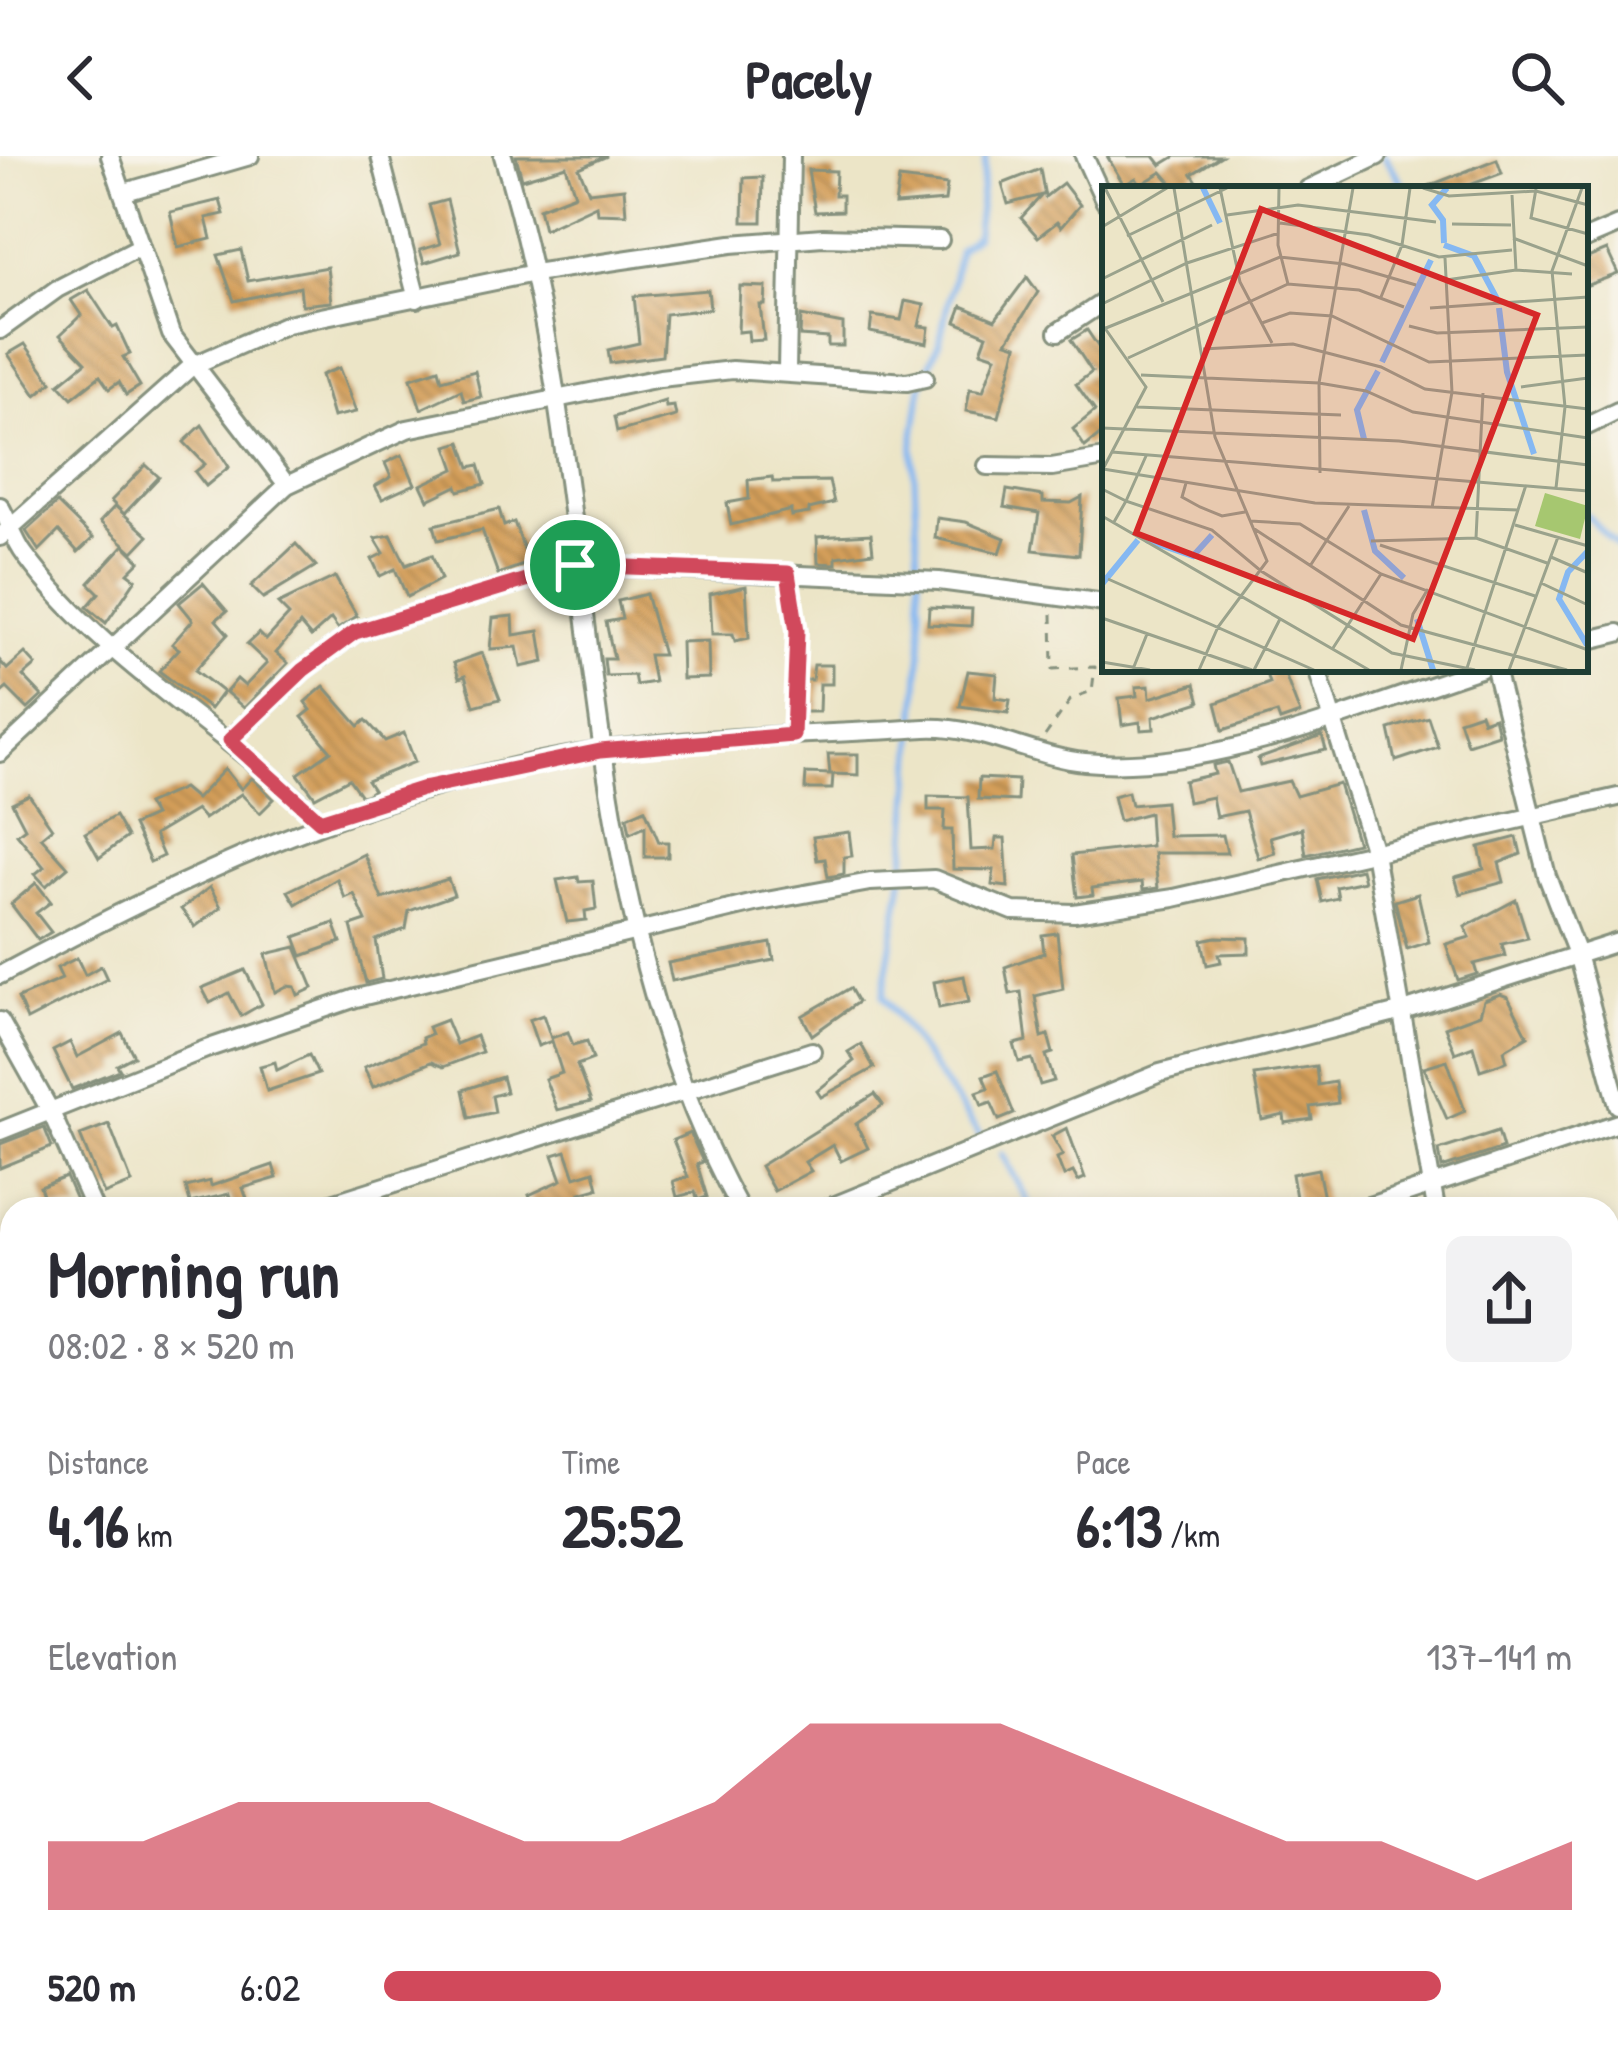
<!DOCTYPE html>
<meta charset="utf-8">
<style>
body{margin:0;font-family:"Patrick Hand",sans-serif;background:#f2f2f3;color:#2b2b33;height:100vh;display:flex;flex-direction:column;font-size:45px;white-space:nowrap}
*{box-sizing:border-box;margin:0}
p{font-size:39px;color:#7c7c81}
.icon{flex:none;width:66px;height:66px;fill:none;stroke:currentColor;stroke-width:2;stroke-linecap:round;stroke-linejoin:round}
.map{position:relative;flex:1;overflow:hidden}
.panel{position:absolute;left:0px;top:1041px;width:1620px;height:861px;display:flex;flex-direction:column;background:#fff;border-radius:36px 36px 0 0;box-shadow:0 6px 18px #0003}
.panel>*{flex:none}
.pin{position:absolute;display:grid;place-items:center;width:102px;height:102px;color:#fff;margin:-51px;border:6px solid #fff;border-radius:50%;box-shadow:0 3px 12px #0007}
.round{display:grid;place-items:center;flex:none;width:126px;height:126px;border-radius:18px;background:#f2f2f3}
.head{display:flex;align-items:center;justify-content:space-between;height:204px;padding:0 48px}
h1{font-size:66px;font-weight:700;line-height:90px}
.stats{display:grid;grid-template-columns:repeat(3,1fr);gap:18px;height:204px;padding:12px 48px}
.stats div{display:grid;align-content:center}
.stats b{font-size:60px;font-weight:700}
.stats small{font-size:33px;font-weight:400}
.stats p{font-size:33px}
.chart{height:336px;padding:24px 48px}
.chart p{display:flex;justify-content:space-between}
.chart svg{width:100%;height:216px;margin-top:12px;fill:#d1495b;opacity:.7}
ul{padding:0 48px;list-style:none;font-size:39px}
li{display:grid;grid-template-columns:192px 144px 1fr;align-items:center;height:90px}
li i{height:30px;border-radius:15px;background:#d1495b}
header{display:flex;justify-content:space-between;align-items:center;height:156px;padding:0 48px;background:#fff;font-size:54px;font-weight:700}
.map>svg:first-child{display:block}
</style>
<header><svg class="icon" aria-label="back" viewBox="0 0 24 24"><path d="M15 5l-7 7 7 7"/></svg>Pacely<svg class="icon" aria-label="search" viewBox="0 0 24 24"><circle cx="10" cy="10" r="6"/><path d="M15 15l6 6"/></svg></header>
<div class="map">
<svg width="1618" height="1900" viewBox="0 0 1618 1900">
<defs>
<pattern id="building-back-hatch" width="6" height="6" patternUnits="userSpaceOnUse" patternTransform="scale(3)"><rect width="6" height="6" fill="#d49f5a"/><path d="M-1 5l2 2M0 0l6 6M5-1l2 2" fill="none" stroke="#ab834b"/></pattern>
</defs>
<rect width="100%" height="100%" fill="#f7f3e8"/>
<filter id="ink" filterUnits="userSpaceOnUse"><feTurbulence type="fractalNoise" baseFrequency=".00833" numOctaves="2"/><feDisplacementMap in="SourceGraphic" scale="24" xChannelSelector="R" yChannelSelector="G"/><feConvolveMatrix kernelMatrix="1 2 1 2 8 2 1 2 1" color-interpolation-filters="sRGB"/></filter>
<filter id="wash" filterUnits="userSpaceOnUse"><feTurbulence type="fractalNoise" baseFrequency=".004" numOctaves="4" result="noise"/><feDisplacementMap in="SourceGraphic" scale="48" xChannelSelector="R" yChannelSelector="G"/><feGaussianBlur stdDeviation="2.7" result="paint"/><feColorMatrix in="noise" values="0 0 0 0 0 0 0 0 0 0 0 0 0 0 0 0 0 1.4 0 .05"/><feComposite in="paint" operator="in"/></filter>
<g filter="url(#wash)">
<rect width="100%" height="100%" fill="#ece5c7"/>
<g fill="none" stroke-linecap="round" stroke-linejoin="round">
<!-- stream -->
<g stroke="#85b8f2" stroke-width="6">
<polyline points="1384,0 1406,33"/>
<polyline points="1585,358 1618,391"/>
<polyline points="981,981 883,840 905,709 922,483 913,289 922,227 940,184 959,94 976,80 986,0"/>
<polyline points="1002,998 1032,1053"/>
<polyline points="1608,1787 1618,1785"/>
<polyline points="80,1900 102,1900"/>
<polyline points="336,1900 341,1890"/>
</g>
</g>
<g id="blocks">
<!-- building -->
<g fill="url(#building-back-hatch)">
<polygon points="516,0 607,0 579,12 589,36 624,32 626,58 597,57 596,49 544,73 539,52 575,38 566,10 522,23"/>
<polygon points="1107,0 1154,0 1161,9 1176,0 1221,0 1192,18 1202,33 1177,33 1162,16 1140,29 1136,22 1124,29"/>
<polygon points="1497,3 1502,17 1459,33 1421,33"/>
<polygon points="1040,13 1045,41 1063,27 1080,49 1061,71 1057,66 1038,81 1021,62 1042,39 1008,48 1002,28"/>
<polygon points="808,14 836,15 835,39 842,39 842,55 815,56"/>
<polygon points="763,21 762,66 743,66 744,22"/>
<polygon points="899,23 947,29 945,45 895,49"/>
<polygon points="220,44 224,58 206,62 211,83 178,91 170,56"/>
<polygon points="447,44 460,96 424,107 420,94 440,88 429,49"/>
<polygon points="241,94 248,125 327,111 331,146 302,149 300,131 234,145 218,99"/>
<polygon points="1607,94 1618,118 1585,130 1585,103"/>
<polygon points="1027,121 1038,136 1007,186 1017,189 999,261 966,255 970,233 983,235 996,200 981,195 987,179 956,166 962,150 995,164"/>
<polygon points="740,130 766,131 765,149 760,149 764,184 749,185 748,175 738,176"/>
<polygon points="88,134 113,172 117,170 130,198 123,201 140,230 126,239 119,226 109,233 100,220 72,242 59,228 86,206 60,179 81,159 71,144"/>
<polygon points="708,134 710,153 665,158 662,200 610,207 608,194 639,187 634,140"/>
<polygon points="905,145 924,149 919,170 929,171 927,187 870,176 872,160 901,164"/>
<polygon points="801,160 843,168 843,190 828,190 828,182 800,180"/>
<polygon points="1087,174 1105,201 1105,275 1085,291 1073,273 1095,255 1076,228 1092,216 1071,184"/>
<polygon points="25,188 52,226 36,239 8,198"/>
<polygon points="339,212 356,256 333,261 321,219"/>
<polygon points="439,213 442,224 475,215 481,241 464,245 461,234 421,253 411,222"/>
<polygon points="665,245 666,251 674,250 676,260 617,276 614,261"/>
<polygon points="202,269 229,311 206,330 195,316 205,308 184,286"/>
<polygon points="461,286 470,311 479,309 485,328 459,335 457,330 428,344 421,329 455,313 447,290"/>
<polygon points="402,299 415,328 382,343 375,330 391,321 385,307"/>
<polygon points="146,309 159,321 124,358 111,345"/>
<polygon points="772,321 773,326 829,325 834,347 809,353 809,357 791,360 791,354 731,369 727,347 749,343 748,324"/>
<polygon points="1007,334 1043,340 1043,346 1071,347 1082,341 1079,399 1033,394 1039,357 1004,351"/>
<polygon points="57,347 93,382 78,396 59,375 39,395 26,375"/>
<polygon points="115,350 148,380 133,396 100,366"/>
<polygon points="499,353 504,370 514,366 529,407 498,418 482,374 438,384 434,369"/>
<polygon points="937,362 966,366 1005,382 1000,397 935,382"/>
<polygon points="871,378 873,396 836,401 836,408 818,407 817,381"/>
<polygon points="391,379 406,409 432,399 441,423 407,441 395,413 380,420 372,403 384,397 375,382"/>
<polygon points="296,388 316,410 263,442 251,430"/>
<polygon points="124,389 140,405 128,417 136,423 106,467 87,451 99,437 89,427"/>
<polygon points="335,421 357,460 338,473 331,463 311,481 300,468 276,497 288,507 244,552 226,536 237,523 245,530 267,507 247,488 259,477 266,484 289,459 278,448"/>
<polygon points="203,427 227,455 216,464 228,478 195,514 223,536 210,553 159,515 179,493 172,488 193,464 179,447"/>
<polygon points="746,430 749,482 735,485 733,478 712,478 710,438"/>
<polygon points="646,438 663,499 649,499 654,526 636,529 634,519 606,520 604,503 614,503 606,466 622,463 618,445"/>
<polygon points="929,451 972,453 971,470 928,468"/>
<polygon points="513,460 514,479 539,475 544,506 521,511 517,491 490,493 493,462"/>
<polygon points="708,485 709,522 682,523 681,486"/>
<polygon points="25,497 36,509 23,520 42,540 28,553 7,532 0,538 0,505 7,513"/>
<polygon points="482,497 500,543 474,550 465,520 459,522 454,507"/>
<polygon points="814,509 832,509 832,528 820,528 819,556 799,556 800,524 812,524"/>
<polygon points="1283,513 1300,558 1280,565 1277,557 1223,574 1216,547 1269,527 1266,517"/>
<polygon points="968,515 997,518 995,542 1010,544 1008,557 960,550"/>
<polygon points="1195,528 1200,546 1153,561 1154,573 1141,574 1140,566 1122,569 1119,542 1137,540 1136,531 1149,530 1150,542"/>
<polygon points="324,530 359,570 366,564 385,585 404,577 415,606 367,625 373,634 366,639 361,640 349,623 315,641 298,618 331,595 302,561 311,554 305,546"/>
<polygon points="1480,557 1483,565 1494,561 1498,578 1467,588 1459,564"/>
<polygon points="1428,561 1438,591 1396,605 1389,573"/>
<polygon points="1322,580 1326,594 1260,610 1258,603"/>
<polygon points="828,598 858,598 858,619 833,618 832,633 805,633 806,617 830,618"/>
<polygon points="1228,606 1238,636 1289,625 1296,640 1339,628 1357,687 1306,699 1302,672 1270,681 1275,697 1258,702 1245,655 1216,661 1212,641 1188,646 1184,625 1215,618 1213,609"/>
<polygon points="225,613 241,633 252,622 274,643 260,657 241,638 204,663 196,654 154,679 163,700 150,706 133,669 154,660 147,648 183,632 196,643"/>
<polygon points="979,622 1018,624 1017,645 978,643"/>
<polygon points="1128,636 1131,649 1165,646 1168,680 1223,679 1227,697 1154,697 1158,732 1143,734 1142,726 1092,732 1093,739 1077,741 1072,699 1151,690 1149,657 1119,665 1113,640"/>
<polygon points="29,639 52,672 41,681 68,711 46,730 35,718 44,711 17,678 25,672 12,647"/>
<polygon points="928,640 968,641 971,694 995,693 996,682 1005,682 1008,731 992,729 994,714 953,713 952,674 944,674 945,654 928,654"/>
<polygon points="645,653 659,686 668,686 668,701 645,701 645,670 630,677 627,661"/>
<polygon points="115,660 127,681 99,702 85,677"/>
<polygon points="849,676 852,700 844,701 844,718 828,721 825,703 817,704 813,681"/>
<polygon points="1517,681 1521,698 1499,707 1504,726 1460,738 1455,721 1484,713 1479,691"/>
<polygon points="364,698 382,743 448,723 454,739 409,755 406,773 376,784 382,823 366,827 351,770 366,765 354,738 345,742 337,723 296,748 288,735"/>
<polygon points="1361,713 1364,725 1336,731 1338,742 1322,746 1317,723"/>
<polygon points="578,721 579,726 593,725 596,753 585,755 586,764 567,766 557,724"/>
<polygon points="36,727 51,746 36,757 51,776 38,784 11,748"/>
<polygon points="210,731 221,751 195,771 181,753"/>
<polygon points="1418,738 1429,786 1407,793 1395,745"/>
<polygon points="1516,744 1528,782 1502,788 1505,800 1474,808 1477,818 1458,824 1446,788 1470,781 1465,771"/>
<polygon points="334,767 341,786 302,800 295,781"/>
<polygon points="1057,777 1063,833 1035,840 1042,881 1048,879 1053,897 1046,899 1054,925 1040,929 1032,903 1019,906 1014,888 1027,885 1021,836 1010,838 1005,811 1044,797 1042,779"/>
<polygon points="1216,781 1249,782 1249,797 1219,798 1221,806 1207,809 1202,784"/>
<polygon points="771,787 774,804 672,825 668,807"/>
<polygon points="296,791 313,832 298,839 295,831 287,830 275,836 266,798"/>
<polygon points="77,802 85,819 101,810 107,823 27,864 18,842 62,823 57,812"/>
<polygon points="245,814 262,848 241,860 229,837 210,847 202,832"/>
<polygon points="964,820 969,846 939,852 934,826"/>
<polygon points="850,832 858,846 812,879 802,860"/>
<polygon points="1500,838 1508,841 1528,880 1504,894 1507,905 1480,914 1473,890 1455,897 1445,871 1480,858 1484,844"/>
<polygon points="543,859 551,882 568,876 573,889 587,885 593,903 577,909 591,946 557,954 545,923 562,917 552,885 538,890 529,864"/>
<polygon points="446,864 456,888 476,880 482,896 443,911 431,906 373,931 364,911 423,887 422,882 431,878 428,871"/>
<polygon points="122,877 134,900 117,909 120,914 72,933 53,895 70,886 77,901"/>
<polygon points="861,888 874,912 821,941 817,935 854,905 848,896"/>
<polygon points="309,899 318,918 267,935 260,910 275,906 277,914"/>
<polygon points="1447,904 1465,955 1447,963 1424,911"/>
<polygon points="1316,910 1318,929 1335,926 1338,947 1310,951 1312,963 1285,967 1284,959 1262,964 1254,919"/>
<polygon points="997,915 1014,958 999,964 991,946 982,949 977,936 988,932 983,920"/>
<polygon points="502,921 506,936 492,940 495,956 469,962 463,934"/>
<polygon points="875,938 883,949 856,968 868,992 841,1005 833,989 805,1006 811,1015 774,1035 760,1010"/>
<polygon points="109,968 132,1027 104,1038 80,979"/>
<polygon points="44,971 52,991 0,1012 0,988"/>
<polygon points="1067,972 1085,1022 1078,1025 1073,1016 1064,1020 1057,1002 1063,999 1052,980"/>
<polygon points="1498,975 1503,992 1442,1012 1439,994"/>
<polygon points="690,977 703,1006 697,1008 707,1041 698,1044 695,1036 677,1041 673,1025 688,1021 673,984"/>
<polygon points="566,995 575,1021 594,1015 598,1032 580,1037 586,1053 535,1053 529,1039 562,1024 553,999"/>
<polygon points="273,1009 277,1022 243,1032 248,1046 234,1052 229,1038 190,1047 186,1031 210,1025 211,1030"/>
<polygon points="1318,1013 1326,1053 1298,1053 1292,1018"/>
<polygon points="66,1021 80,1053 48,1053 40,1031"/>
</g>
</g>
</g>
<g filter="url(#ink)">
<use href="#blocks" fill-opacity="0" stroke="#86917e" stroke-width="3"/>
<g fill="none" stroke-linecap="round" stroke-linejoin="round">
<!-- street casing -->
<g stroke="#86917e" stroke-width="22">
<g id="street">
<polyline points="110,0 171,178 287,329"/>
<polyline points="380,0 417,143"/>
<path d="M503,0C609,344 562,729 740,1053"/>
<polyline points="1084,0 1105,46"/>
<polyline points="1308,33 1378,0"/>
<polyline points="125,36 250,0"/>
<polyline points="1585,83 1618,69"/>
<polyline points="0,174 57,133 139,91"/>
<polyline points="1058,176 1105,145"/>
<polyline points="787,214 791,0"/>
<polyline points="1585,271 1618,255"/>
<polyline points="987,310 1052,311 1105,302"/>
<path d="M0,350C9,365 14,385 25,399C103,506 226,573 320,665"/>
<polyline points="0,381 192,210 287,168 534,117 731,88 823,81 940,84"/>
<polyline points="1585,485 1618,477"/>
<polyline points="1317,513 1374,696 1436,1053"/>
<polyline points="1495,513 1547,720 1577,798 1618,949"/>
<polyline points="230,584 303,514 355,476 575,409 939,425 1105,447"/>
<polyline points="0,597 287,329 407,273 660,222 732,214 907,226 925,222"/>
<path d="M0,819C191,716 382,627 600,595C707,580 818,579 925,572C979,569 1033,601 1085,606C1211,618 1362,551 1480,513"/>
<polyline points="0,865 51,956 94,1053"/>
<polyline points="0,975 206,893 356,842 755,747 870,726 934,723 1013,755 1074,757 1174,742 1618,641"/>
<polyline points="313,1053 812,895"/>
<polyline points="826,1053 1160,917 1403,855 1618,786"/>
<polyline points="1360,1053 1618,967"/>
<polyline points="1608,1135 1618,1132"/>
<polyline points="1608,1309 1618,1306"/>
<polyline points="0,1328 12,1324"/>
<polyline points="0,1456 12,1453"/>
<polyline points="1608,1467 1618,1464"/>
<polyline points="0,1583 12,1580"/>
<polyline points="1608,1611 1618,1611"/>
<polyline points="0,1750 12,1750"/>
<polyline points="1608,1848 1618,1847"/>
<polyline points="949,1890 1007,1900"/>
<polyline points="1605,1890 1609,1900"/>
<polyline points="1276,1900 1279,1890"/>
</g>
</g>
<!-- secondary casing -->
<g stroke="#86917e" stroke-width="30">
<g id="secondary">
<polyline points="0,1160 12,1156"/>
<polyline points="694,1900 697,1890"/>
</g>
</g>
<!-- path -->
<g stroke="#86917e" stroke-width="3" stroke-dasharray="9 9" stroke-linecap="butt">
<polyline points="794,437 794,560"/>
<polyline points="1045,580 1072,542 1092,535 1095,511 1053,513 1052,458"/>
</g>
<!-- street -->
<use href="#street" stroke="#fff" stroke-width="16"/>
<!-- secondary -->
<use href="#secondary" stroke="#fff" stroke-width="24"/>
</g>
</g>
<g fill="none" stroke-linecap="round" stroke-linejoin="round" filter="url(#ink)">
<!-- route casing -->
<g stroke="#fff" stroke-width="24">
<polygon id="route" points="575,409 788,417 797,475 793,579 600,595 428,631 320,665 230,584 303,514 355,476"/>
</g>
<!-- route -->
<use href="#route" stroke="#d1495b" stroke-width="15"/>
</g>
<!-- overview -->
<g transform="translate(1102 30)">
<rect width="486" height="486" fill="#ece5c7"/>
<path d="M443,307L486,320L478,353L433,340Z" fill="#a6c770"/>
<path fill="none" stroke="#85b8f2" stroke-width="6" d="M101,2L118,37M342,57L341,34L330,19L345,2M342,59L372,70L395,113M397,122L405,186L432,268M280,176L329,74M262,253L255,224L276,185M262,324L273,365L302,392M44,354L91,370L110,349M0,398L36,354M315,433L331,484M485,459L457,413L466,386L486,365"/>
<path fill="none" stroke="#9aa28c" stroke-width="3" d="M3,2L61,116M72,2L113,251L165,375L116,441L97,484M118,2L138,96L170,157M177,2L176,59L186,98M321,2L347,10L434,5L486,19M434,3L429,32L486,48M410,9L414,84M125,29L196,19L334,36M178,37L267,49L337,71L410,64M350,38L409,39M0,41L65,2M25,50L125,2M411,52L486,80M0,93L110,39M344,94L414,84L470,88M279,111L300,59L308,2M0,118L85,77L177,47M328,122L486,111M160,137L188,127L230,130L327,176L486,169M0,138L44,201L1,283M307,140L335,147L486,141M4,142L178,71L242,78L314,99M101,163L191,158L279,181L323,203L486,223M26,172L186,98L257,104L302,121M39,189L217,197L264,205L311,226L486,252M419,201L486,192M35,221L239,229M0,242L297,255L486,279M10,266L486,305M1,283L213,317L416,324M218,287L217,197L251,2M84,297L80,311L98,321L120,330L143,326M454,302L463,221L450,85L480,2M0,303L24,315L44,270M330,322L350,206L343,72M0,330L267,484M148,335L198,338L279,388L486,464M12,336L24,315L110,344L159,385L290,467L373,484M413,339L486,360M151,342L299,439L465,484M374,352L381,207M269,355L374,352L445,377M278,359L433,410M449,371L486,387M208,380L247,320M6,393L212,484M439,397L486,419M0,432L150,484M231,462L279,388M0,476L48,484M365,482L424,299M31,483L45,448M152,484L178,433M299,484L311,428L326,403M407,484L456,351"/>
<path fill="#d62828" fill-opacity="0.15" stroke="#d62828" stroke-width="6" d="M159,23L435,129L311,453L34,347Z"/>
<rect width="486" height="486" fill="none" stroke="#1f3d34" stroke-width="6"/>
</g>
</svg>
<div class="pin" style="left:575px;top:409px;background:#1e9e55"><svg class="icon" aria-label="arrive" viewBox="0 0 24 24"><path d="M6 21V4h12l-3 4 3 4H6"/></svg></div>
<section class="panel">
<div class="head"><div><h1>Morning run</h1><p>08:02 · 8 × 520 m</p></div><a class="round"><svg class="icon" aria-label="share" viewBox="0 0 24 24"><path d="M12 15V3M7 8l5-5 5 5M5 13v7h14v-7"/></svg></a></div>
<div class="stats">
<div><p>Distance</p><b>4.16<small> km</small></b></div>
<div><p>Time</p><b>25:52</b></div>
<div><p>Pace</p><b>6:13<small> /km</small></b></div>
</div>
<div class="chart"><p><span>Elevation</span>137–141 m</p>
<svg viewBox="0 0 160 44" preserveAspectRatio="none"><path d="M0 44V30L10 30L20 22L30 22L40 22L50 30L60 30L70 22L80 6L90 6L100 6L110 14L120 22L130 30L140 30L150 38L160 30V44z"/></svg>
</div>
<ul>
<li><b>520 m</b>6:02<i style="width:89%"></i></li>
</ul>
</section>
</div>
